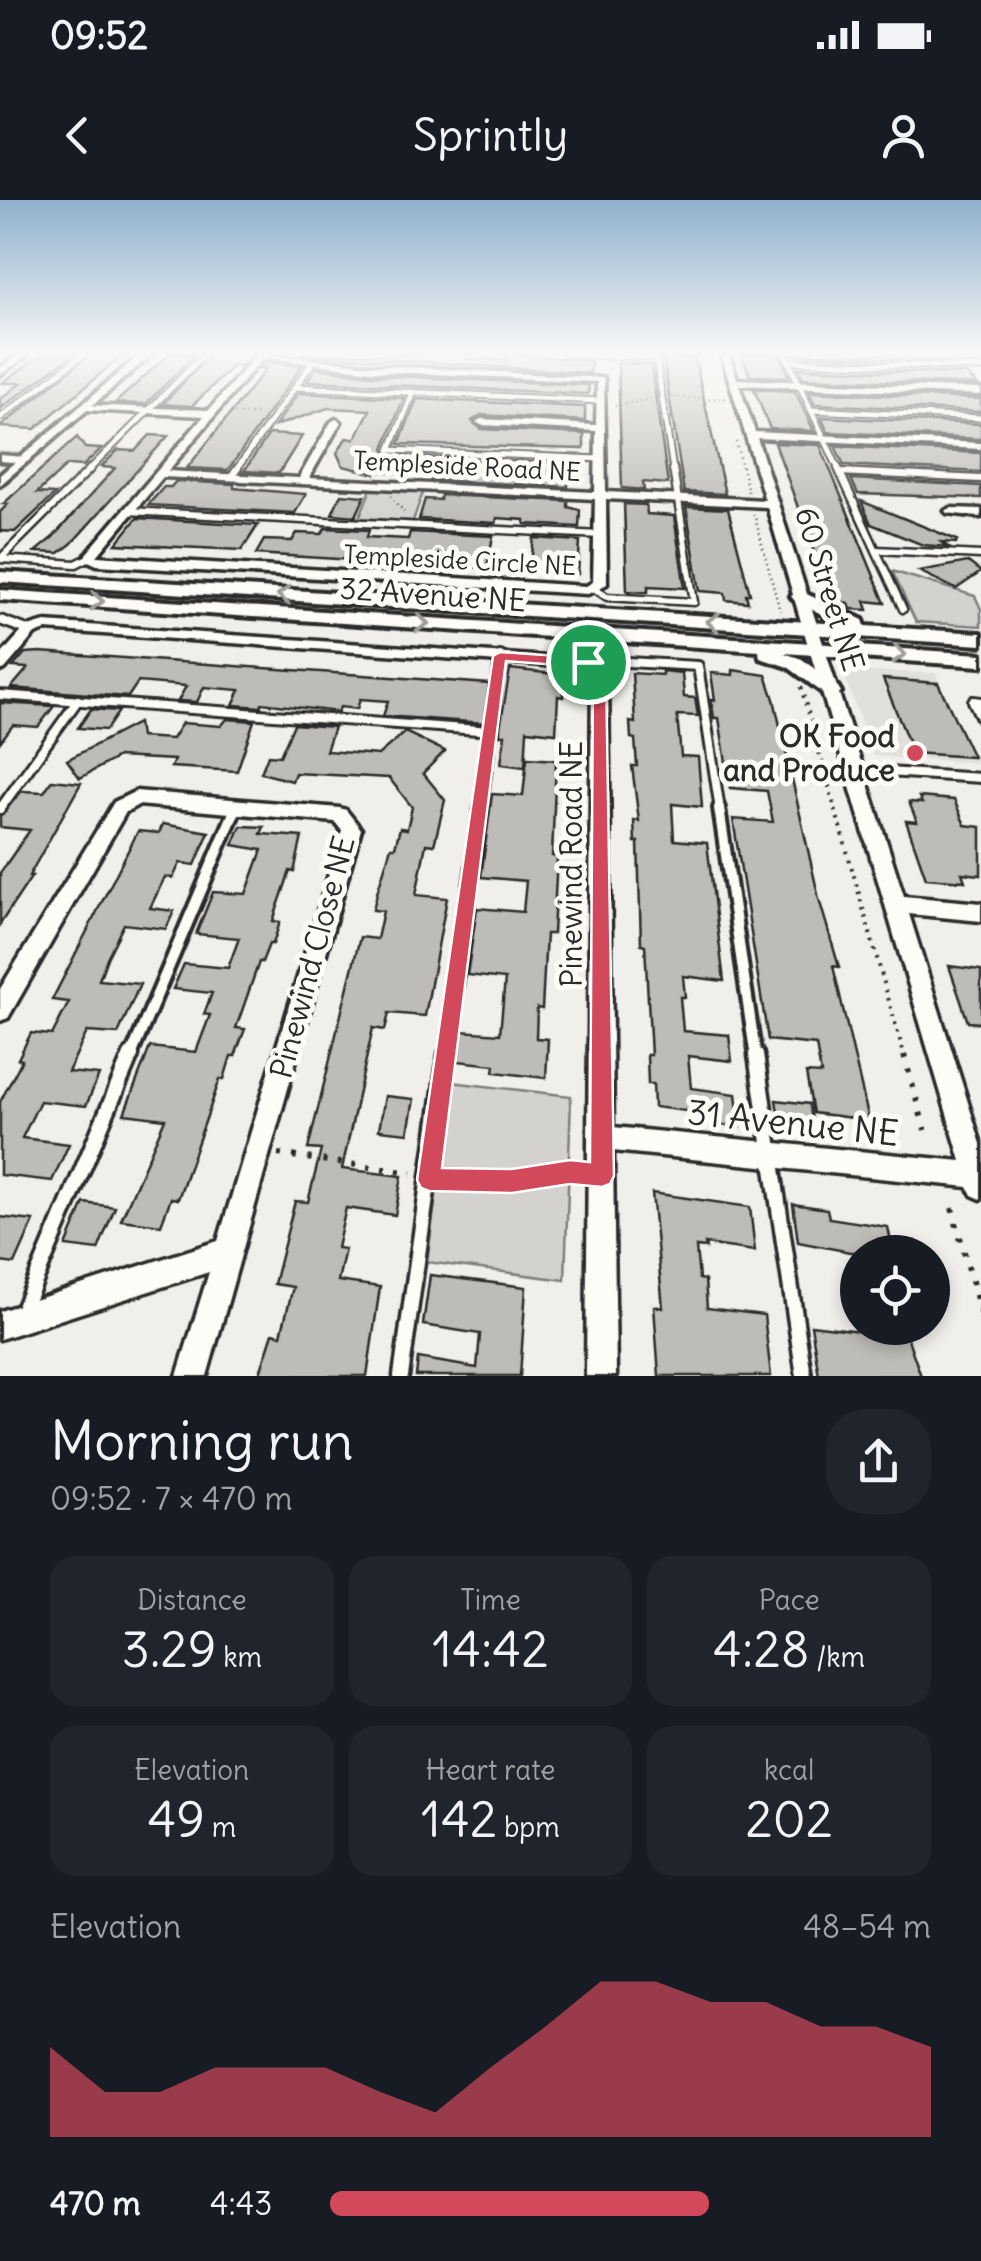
<!DOCTYPE html>
<meta charset="utf-8">
<style>
body{margin:0;font-family:Delius,sans-serif;background:#20242c;color:#f1f3f6;height:100vh;display:flex;flex-direction:column;font-size:38px;white-space:nowrap}
*{box-sizing:border-box;margin:0}
p{font-size:32px;color:#9ea1a6}
.icon{flex:none;width:55px;height:55px;fill:none;stroke:currentColor;stroke-width:2;stroke-linecap:round;stroke-linejoin:round}
.map{position:relative;height:1176px;overflow:hidden}
.sheet{display:flex;flex-direction:column;background:#171b24;flex:1}
.sheet>*{flex:none}
.buttons{position:absolute;left:840px;top:1035px;display:grid;gap:20px}
.buttons a{display:grid;place-items:center;width:110px;height:110px;border-radius:50%;background:#171b24;box-shadow:0 5px 15px #0003;font-size:50px}
.pin{position:absolute;display:grid;place-items:center;width:85px;height:85px;color:#fff;margin:-42px;border:5px solid #fff;border-radius:50%;box-shadow:0 2px 10px #0007}
.round{display:grid;place-items:center;flex:none;width:105px;height:105px;border-radius:40px;background:#20242c}
.head{display:flex;align-items:center;justify-content:space-between;height:170px;padding:0 50px}
h1{font-size:55px;font-weight:600;line-height:75px}
.stats{display:grid;grid-template-columns:repeat(3,1fr);gap:15px;height:170px;padding:10px 50px}
.stats div{display:grid;align-content:center;border-radius:25px;background:#20242c;text-align:center}
.stats b{font-size:50px;font-weight:600}
.stats small{font-size:28px;font-weight:400}
.stats p{font-size:28px}
.chart{height:280px;padding:20px 50px}
.chart p{display:flex;justify-content:space-between}
.chart svg{width:100%;height:180px;margin-top:10px;fill:#d1495b;opacity:.7}
ul{padding:0 50px;list-style:none;font-size:32px}
li{display:grid;grid-template-columns:160px 120px 1fr;align-items:center;height:75px}
li i{height:25px;border-radius:12px;background:#d1495b}
.status{display:flex;justify-content:space-between;align-items:center;height:70px;padding:0 50px;background:#171b24;direction:ltr}
.status svg{height:28px;fill:currentColor}
header{display:flex;justify-content:space-between;align-items:center;height:130px;padding:0 50px;background:#171b24;font-size:45px;font-weight:600}
.map>svg:first-child{display:block}
</style>
<div class="status"><b>09:52</b><svg viewBox="0 0 49 12"><path d="M0 12V9h3v3zM5 12V6h3v6zM10 12V3h3v9zM15 12V0h3v12zM26 1h20v11H26zM47 4h2v5h-2z"/></svg></div>
<header><svg class="icon" aria-label="back" viewBox="0 0 24 24"><path d="M15 5l-7 7 7 7"/></svg>Sprintly<svg class="icon" aria-label="person" viewBox="0 0 24 24"><circle cx="12" cy="8" r="4"/><path d="M4 21q1-7 8-7t8 7"/></svg></header>
<div class="map">
<svg width="981" height="1176" viewBox="0 0 981 1176">
<rect width="100%" height="100%" fill="#f0efeb"/>
<filter id="ink" filterUnits="userSpaceOnUse"><feTurbulence type="fractalNoise" baseFrequency=".01" numOctaves="2"/><feDisplacementMap in="SourceGraphic" scale="20" xChannelSelector="R" yChannelSelector="G"/><feConvolveMatrix kernelMatrix="1 2 1 2 8 2 1 2 1" color-interpolation-filters="sRGB"/></filter>
<g filter="url(#ink)">
<!-- built -->
<polygon fill="#e1e0dc" points="842,471 935,473 977,563 874,556"/>
<!-- green -->
<g fill="#d3d2cf" stroke="#7f7e7d" stroke-width="2.5">
<polygon points="371,289 423,292 413,321 359,318"/>
<polygon points="892,371 975,396 981,409 981,426 916,422"/>
<polygon points="451,882 571,896 565,1080 427,1062"/>
</g>
<!-- building -->
<g fill="#bdbcb8" stroke="#2b2b2b" stroke-width="2.5">
<polygon points="42,154 74,154 0,209 0,199 21,183 2,183"/>
<polygon points="90,154 124,154 35,229 0,227"/>
<polygon points="169,154 196,154 146,204 115,203"/>
<polygon points="211,154 252,154 242,166 234,165 192,206 163,204"/>
<polygon points="299,154 470,154 468,159 507,160 509,154 591,161 590,173"/>
<polygon points="742,154 779,154 789,177 750,176"/>
<polygon points="792,154 951,155 956,161 792,155"/>
<polygon points="663,157 695,159 725,294 684,292"/>
<polygon points="270,162 302,166 233,263 227,270 187,268 266,169 260,168"/>
<polygon points="618,163 651,165 668,284 643,282 644,290 622,288"/>
<polygon points="316,168 371,175 589,185 588,194 307,181"/>
<polygon points="798,168 967,174 977,185 803,178"/>
<polygon points="754,189 795,191 814,231 770,229"/>
<polygon points="809,192 981,199 981,212 815,204"/>
<polygon points="298,193 404,198 384,248 388,256 582,264 581,280 568,280 568,287 431,280 433,275 376,271 375,274 343,266 337,253 346,238 355,239 370,210 328,208 275,226"/>
<polygon points="417,199 585,207 585,221 481,215 472,221 481,229 584,234 584,249 399,244"/>
<polygon points="821,217 981,224 981,239 828,232"/>
<polygon points="269,234 302,236 279,273 244,271"/>
<polygon points="150,235 168,236 71,344 59,353 35,352 52,338 115,268 101,267 118,250 135,251"/>
<polygon points="77,237 85,248 101,249 83,266 67,265 37,293 55,294 15,332 0,331 0,312 8,304 3,304"/>
<polygon points="775,243 820,245 885,403 865,401 868,410 851,409 849,403 838,402 834,389 827,389"/>
<polygon points="835,246 981,253 981,272 844,265"/>
<polygon points="851,279 981,286 981,298 858,294"/>
<polygon points="176,281 234,284 234,288 306,294 295,313 148,305 164,287 171,287"/>
<polygon points="341,294 365,296 356,316 332,314"/>
<polygon points="441,295 568,301 568,307 580,310 579,327 525,324 525,320 497,318 496,323 419,319 425,299 440,300"/>
<polygon points="861,301 957,340 956,343 941,342 948,347 923,345 871,324"/>
<polygon points="624,304 646,305 647,314 674,316 685,388 648,386 648,392 627,391"/>
<polygon points="686,307 728,309 750,394 746,394 748,402 726,400 725,393 700,391"/>
<polygon points="137,318 258,325 242,350 116,344"/>
<polygon points="325,328 369,330 367,337 408,339 410,332 493,336 487,368 256,354 264,340 292,341 297,333 322,334"/>
<polygon points="534,338 580,341 578,374 530,370"/>
<polygon points="968,362 981,372 956,389 919,371"/>
<polygon points="40,452 489,484 485,523 383,516 388,501 360,499 357,509 340,507 338,512 262,503 261,507 233,505 240,490 204,487 197,502 178,501 186,486 138,482 128,497 11,488 28,468 13,467 25,453"/>
<polygon points="510,469 564,475 563,497 558,496 556,533 527,530 525,567 501,564 505,535 500,535 500,528"/>
<polygon points="733,470 766,475 774,499 819,699 839,767 833,766 869,920 813,913 806,873 821,874 816,845 768,840 733,619 773,622 767,591 730,588 719,518 714,518 711,499 715,500 711,473 733,475"/>
<polygon points="662,471 682,473 684,497 695,498 698,516 677,515 681,556 698,557 702,607 672,604 674,640 707,643 724,781 683,776 685,797 680,797 683,831 729,835 732,861 688,856 691,888 736,894 740,927 711,924 710,914 654,907 653,884 648,884 647,855 651,855 645,745 641,744 638,642 635,642 634,620 639,621 632,566 637,566 635,539 631,538 630,522 635,523 632,473 662,475"/>
<polygon points="883,479 938,483 973,557 913,553"/>
<polygon points="0,503 54,506 38,527 13,525 0,542"/>
<polygon points="91,509 119,511 106,530 78,528"/>
<polygon points="227,519 254,521 237,571 171,567 174,560 118,557 80,578 67,560 138,523 140,537 172,539 182,523 221,526"/>
<polygon points="294,524 334,527 326,551 378,555 405,532 445,551 423,573 445,600 434,645 426,644 416,695 447,698 425,816 389,813 385,830 373,828 342,969 402,976 395,1015 346,1008 337,1048 345,1049 338,1081 380,1087 367,1176 259,1176 273,1133 281,1135 293,1087 274,1084 295,1001 308,1002 321,950 308,949 360,737 377,739 383,711 373,710 377,693 391,647 395,647 400,628 407,629 412,607 389,578 295,573 292,581 261,573 268,555 280,556"/>
<polygon points="527,558 556,560 552,656 557,657 553,734 546,734 542,809 537,808 536,838 548,839 546,878 494,872 495,865 457,861 461,831 500,834 505,779 467,775 477,708 523,712 526,681 481,677 492,594 523,596"/>
<polygon points="52,580 81,583 29,676 32,676 0,724 0,673 30,630 0,627 0,616 22,591 44,592"/>
<polygon points="919,597 954,600 965,625 981,627 981,675 962,673 965,681 926,678 906,621 917,622 909,602 922,603"/>
<polygon points="163,624 209,632 195,665 180,663 173,678 165,677 150,708 174,711 166,729 124,724 107,758 99,780 140,784 118,834 87,832 68,872 99,875 86,906 40,901 22,938 69,944 52,981 0,975 0,902 22,860 18,859 31,833 52,835 69,802 52,800 138,631 159,633"/>
<polygon points="241,626 264,627 261,634 302,637 294,672 290,671 273,721 280,722 273,744 269,744 262,762 259,762 236,828 245,829 235,856 231,856 224,879 220,879 178,999 171,998 161,1025 121,1020 165,919 124,914 150,847 196,852 210,815 204,814 212,793 173,789 184,764 228,768 239,738 196,734 213,692 246,694 262,650 233,645"/>
<polygon points="949,766 981,770 981,823 968,822"/>
<polygon points="385,896 414,899 408,933 379,930"/>
<polygon points="776,900 809,904 815,935 781,932"/>
<polygon points="652,993 750,1007 755,1051 705,1044 706,1048 696,1047 699,1079 705,1080 707,1108 764,1115 771,1176 659,1176 654,1106 663,1108"/>
<polygon points="84,1003 115,1007 98,1050 66,1046"/>
<polygon points="793,1004 827,1009 829,1018 888,1027 893,1052 850,1052 798,1042"/>
<polygon points="0,1017 34,1021 15,1064 0,1062"/>
<polygon points="430,1075 526,1087 520,1176 416,1176 418,1158 477,1168 480,1134 423,1125"/>
<polygon points="811,1125 860,1131 859,1128 904,1128 921,1176 819,1176"/>
</g>
<g fill="none" stroke-linecap="round" stroke-linejoin="round">
<!-- service-far4 casing -->
<g stroke="#2b2b2b" stroke-width="9">
<g id="service-far4">
<polyline points="566,154 656,158 673,270"/>
<polyline points="785,154 839,270"/>
<polyline points="789,161 981,168"/>
<polyline points="295,187 312,163"/>
<polyline points="413,193 390,250 601,259"/>
<polyline points="811,210 981,218"/>
<polyline points="0,218 84,154"/>
<polyline points="89,270 205,154"/>
<polyline points="236,270 295,187 601,201"/>
</g>
</g>
<!-- service-far3 casing -->
<g stroke="#2b2b2b" stroke-width="11">
<g id="service-far3">
<polyline points="838,268 903,409"/>
<polyline points="840,272 981,279"/>
<polyline points="231,277 238,268"/>
<polyline points="127,311 601,335"/>
<polyline points="876,350 981,355"/>
<polyline points="90,357 76,364 0,359 91,268"/>
<polyline points="595,389 607,397 694,402 673,268"/>
</g>
</g>
<!-- service-far2 casing -->
<g stroke="#2b2b2b" stroke-width="14">
<g id="service-far2">
<polyline points="0,420 30,431"/>
<polyline points="600,470 610,461 698,466 720,610"/>
<polyline points="0,495 492,531 481,610"/>
<polyline points="981,502 973,501 981,518"/>
<polyline points="492,531 500,456"/>
<polyline points="856,570 981,578"/>
<polyline points="0,609 78,500"/>
<polyline points="235,610 237,606"/>
</g>
</g>
<!-- service-far1 casing -->
<g stroke="#2b2b2b" stroke-width="18">
<g id="service-far1">
<polyline points="719,608 756,858"/>
<polyline points="130,858 236,608"/>
<polyline points="446,858 481,608"/>
</g>
</g>
<!-- service casing -->
<g stroke="#2b2b2b" stroke-width="21">
<g id="service">
<polyline points="756,855 804,1176"/>
<polyline points="22,1112 131,855"/>
<polyline points="401,1176 446,855"/>
</g>
</g>
<!-- minor casing -->
<g stroke="#2b2b2b" stroke-width="7">
<g id="minor">
<polygon points="20,154 30,154 0,175 0,168"/>
<path d="M261,154L371,165L604,178L606,292L765,300L721,154H729L737,179L981,189V195L739,185L755,232L981,243V249L757,238L904,696L981,703V721L909,714L981,944V999L972,995L968,987L613,951L616,1176H586L592,472L584,468L46,430L35,434L5,469L0,471V456L25,428L45,422L592,460L608,470L613,927L961,961L767,307L606,299L607,384L588,394L97,365L86,360V354L204,216L85,210L80,207L82,205L209,210L256,155ZM270,158L371,171L597,182L596,225L481,219L476,222L481,225L596,231L595,292L309,278L341,222L336,219L331,222L299,278L168,271L262,159ZM163,277L595,299L593,382L586,386L97,356Z"/>
<polygon points="0,255 25,257 30,260 25,263 0,261"/>
<polygon points="951,308 981,309 981,317 947,313 945,311"/>
<polygon points="136,591 340,608 346,610 361,629 207,1176 177,1176 209,1072 0,1139 0,1111 218,1041 342,631 335,622 138,605 126,612 8,818 0,821 0,789 114,602"/>
</g>
</g>
<!-- tertiary casing -->
<g stroke="#2b2b2b" stroke-width="8">
<polygon id="tertiary" points="141,154 152,154 0,285 0,275"/>
</g>
<!-- secondary casing -->
<g stroke="#2b2b2b" stroke-width="8">
<g id="secondary">
<polygon points="0,372 841,424 794,400 791,396 800,391 863,420 865,426 981,433 981,445 0,382"/>
<polygon points="0,390 981,454 981,466 784,453 802,459 838,487 841,492 831,499 788,467 760,458 759,451 0,400"/>
</g>
</g>
<!-- path-far2 -->
<g stroke="#2b2b2b" stroke-width="2.5" stroke-dasharray="1 4" stroke-linecap="butt">
<polyline points="674,197 725,199"/>
<polyline points="615,206 650,199"/>
<polyline points="230,214 260,214"/>
<polyline points="736,242 748,292"/>
<polyline points="391,296 404,312"/>
<polyline points="754,314 780,411"/>
</g>
<!-- path-far1 -->
<polyline stroke="#2b2b2b" stroke-width="4" stroke-dasharray="2.5 6" stroke-linecap="butt" points="801,487 905,858"/>
<!-- path -->
<g stroke="#2b2b2b" stroke-width="6" stroke-dasharray="4 11" stroke-linecap="butt">
<polyline points="904,855 925,930"/>
<polyline points="278,954 412,973"/>
<polyline points="445,981 512,981 580,973"/>
<polyline points="952,1008 981,1114"/>
</g>
<!-- service-far4 -->
<use href="#service-far4" stroke="#fdfcf7" stroke-width="5"/>
<!-- service-far3 -->
<use href="#service-far3" stroke="#fdfcf7" stroke-width="6"/>
<!-- service-far2 -->
<use href="#service-far2" stroke="#fdfcf7" stroke-width="8"/>
<!-- service-far1 -->
<use href="#service-far1" stroke="#fdfcf7" stroke-width="10"/>
<!-- service -->
<use href="#service" stroke="#fdfcf7" stroke-width="14"/>
<!-- minor -->
<use href="#minor" fill="#fdfcf7" fill-rule="evenodd"/>
<!-- tertiary -->
<use href="#tertiary" fill="#fdfcf7" fill-rule="evenodd"/>
<!-- secondary -->
<use href="#secondary" fill="#fdfcf7" fill-rule="evenodd"/>
</g>
<!-- one-way arrows -->
<defs><path id="oneway-chevron" d="M-2-3.5L2.5 0L-2 3.5" fill="none" stroke-width="1.6" stroke-linecap="round" stroke-linejoin="round" transform="scale(2.5)"/></defs>
<g stroke="#9e9e9b">
<use href="#oneway-chevron" transform="translate(284 395) rotate(-176)"/>
<use href="#oneway-chevron" transform="translate(97 401) rotate(4)"/>
<use href="#oneway-chevron" transform="translate(713 422) rotate(-176)"/>
<use href="#oneway-chevron" transform="translate(422 423) rotate(4)"/>
<use href="#oneway-chevron" transform="translate(899 454) rotate(4)"/>
</g>
</g>
<!-- sky -->
<linearGradient id="sky" x2="0" y2="1"><stop stop-color="#8fb0ce"/><stop offset="0.48" stop-color="#f8f8f6"/><stop offset="1" stop-color="#f8f8f6" stop-opacity="0"/></linearGradient>
<rect width="981" height="319" fill="url(#sky)"/>
<!-- route -->
<path fill="#d1495b" stroke="#fff" stroke-width="2.5" fill-rule="evenodd" d="M500,452L588,458L606,470L614,976L610,984L602,987L570,984L512,993L429,991L421,988L417,980L493,456ZM506,461L584,467L593,472L590,962L570,960L512,969L442,968Z"/>
<!-- markers -->
<circle fill="#d1495b" stroke="#fdfcf7" stroke-width="4" cx="915" cy="553" r="10"/>
<g text-anchor="middle" dominant-baseline="central" stroke-width="10" stroke-linejoin="round" paint-order="stroke">
<!-- far-street labels -->
<g font-size="25" fill="#2b2b2b" stroke="#fdfcf7">
<text transform="translate(467 266) rotate(3)">Templeside Road NE</text>
<text transform="translate(460 360) rotate(3)">Templeside Circle NE</text>
</g>
<!-- street labels -->
<g font-size="30" fill="#2b2b2b" stroke="#fdfcf7">
<text transform="translate(830 389) rotate(73)">60 Street NE</text>
<text transform="translate(433 394) rotate(4)">32 Avenue NE</text>
<text transform="translate(571 664) rotate(-90)">Pinewind Road NE</text>
<text transform="translate(312 757) rotate(-75)">Pinewind Close NE</text>
</g>
<!-- poi labels -->
<g font-size="30" font-weight="bold" fill="#2b2b2b" stroke="#fdfcf7" text-anchor="end">
<text x="895" y="536">OK Food<tspan x="895" dy="34">and Produce</tspan></text>
</g>
<!-- near-street labels -->
<g font-size="35" fill="#2b2b2b" stroke="#fdfcf7">
<text transform="translate(793 922) rotate(6)">31 Avenue NE</text>
</g>
</g>
</svg>
<div class="buttons">
<a><svg class="icon" aria-label="locate" viewBox="0 0 24 24"><circle cx="12" cy="12" r="6"/><path d="M12 2v4M12 18v4M2 12h4M18 12h4"/></svg></a>
</div>
<div class="pin" style="left:588px;top:462px;background:#1e9e55"><svg class="icon" aria-label="arrive" viewBox="0 0 24 24"><path d="M6 21V4h12l-3 4 3 4H6"/></svg></div>
</div>
<section class="sheet">
<div class="head"><div><h1>Morning run</h1><p>09:52 · 7 × 470 m</p></div><a class="round"><svg class="icon" aria-label="share" viewBox="0 0 24 24"><path d="M12 15V3M7 8l5-5 5 5M5 13v7h14v-7"/></svg></a></div>
<div class="stats">
<div><p>Distance</p><b>3.29<small> km</small></b></div>
<div><p>Time</p><b>14:42</b></div>
<div><p>Pace</p><b>4:28<small> /km</small></b></div>
</div>
<div class="stats">
<div><p>Elevation</p><b>49<small> m</small></b></div>
<div><p>Heart rate</p><b>142<small> bpm</small></b></div>
<div><p>kcal</p><b>202</b></div>
</div>
<div class="chart"><p><span>Elevation</span>48–54 m</p>
<svg viewBox="0 0 160 44" preserveAspectRatio="none"><path d="M0 44V22L10 33L20 33L30 27L40 27L50 27L60 33L70 38L80 27L90 17L100 6L110 6L120 11L130 11L140 17L150 17L160 22V44z"/></svg>
</div>
<ul>
<li><b>470 m</b>4:43<i style="width:63%"></i></li>
</ul>
</section>
